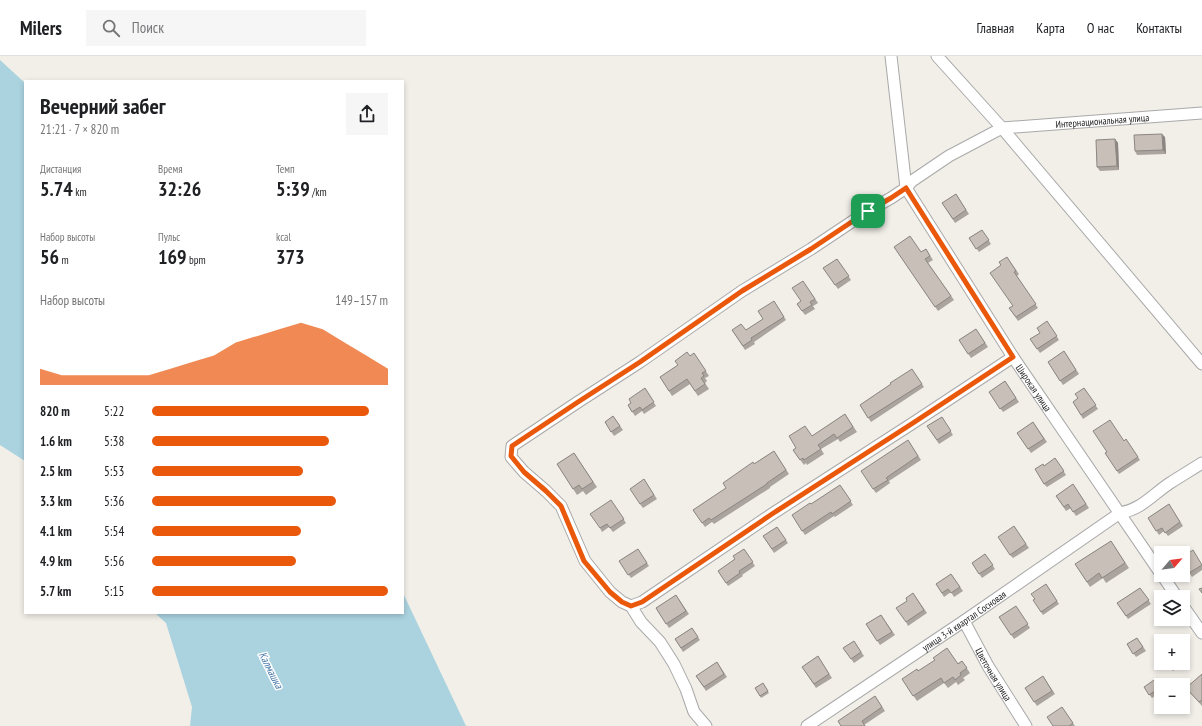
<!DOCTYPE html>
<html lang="ru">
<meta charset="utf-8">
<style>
body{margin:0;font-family:"PT Sans Narrow",sans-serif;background:#f6f6f6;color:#202124;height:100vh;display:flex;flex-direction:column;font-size:15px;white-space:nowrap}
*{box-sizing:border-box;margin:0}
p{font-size:13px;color:#757577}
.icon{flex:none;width:22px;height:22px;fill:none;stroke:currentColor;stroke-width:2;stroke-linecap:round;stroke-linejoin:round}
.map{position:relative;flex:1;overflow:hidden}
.panel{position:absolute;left:24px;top:24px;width:380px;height:534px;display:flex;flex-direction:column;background:#fff;border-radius:0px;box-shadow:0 2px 6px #0003}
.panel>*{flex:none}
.needle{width:26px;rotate:62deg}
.fabs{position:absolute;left:1154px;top:490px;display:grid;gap:8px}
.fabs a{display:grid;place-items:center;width:36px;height:36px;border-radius:0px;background:#fff;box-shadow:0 2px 6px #0003;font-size:20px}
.pin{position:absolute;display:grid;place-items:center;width:34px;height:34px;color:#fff;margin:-17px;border-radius:8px;box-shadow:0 2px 6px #0006}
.round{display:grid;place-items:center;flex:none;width:42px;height:42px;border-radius:0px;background:#f6f6f6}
.summary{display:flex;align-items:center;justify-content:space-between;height:68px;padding:0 16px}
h1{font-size:22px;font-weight:800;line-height:30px}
.stats{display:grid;grid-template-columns:repeat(3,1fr);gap:6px;height:68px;padding:4px 16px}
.stats div{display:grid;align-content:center}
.stats b{font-size:20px;font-weight:800}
.stats small{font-size:11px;font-weight:400}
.stats p{font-size:11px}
.chart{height:112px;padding:8px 16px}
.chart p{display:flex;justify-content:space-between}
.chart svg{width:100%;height:72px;margin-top:4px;fill:#ea580c;opacity:.7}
ul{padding:0 16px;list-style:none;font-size:13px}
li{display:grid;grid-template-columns:64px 48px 1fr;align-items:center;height:30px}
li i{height:10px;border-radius:5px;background:#ea580c}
header{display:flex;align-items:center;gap:24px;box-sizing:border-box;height:56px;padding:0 20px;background:#fff;border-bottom:1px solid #e0e0e0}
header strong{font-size:19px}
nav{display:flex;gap:22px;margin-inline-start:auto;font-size:14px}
.search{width:280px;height:36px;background:#f6f6f6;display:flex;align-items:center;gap:10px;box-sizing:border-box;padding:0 14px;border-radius:0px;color:#757577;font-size:15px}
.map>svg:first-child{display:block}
</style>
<header>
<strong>Milers</strong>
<div class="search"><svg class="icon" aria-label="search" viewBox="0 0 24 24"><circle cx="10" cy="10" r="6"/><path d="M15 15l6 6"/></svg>Поиск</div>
<nav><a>Главная</a><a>Карта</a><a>О нас</a><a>Контакты</a></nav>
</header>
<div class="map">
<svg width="1202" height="670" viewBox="0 0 1202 670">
<rect width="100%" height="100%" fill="#f2efe9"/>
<!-- water -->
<g fill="#aad3df">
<polygon points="0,4 25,27 25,405 0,389"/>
<polygon points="403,537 466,670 190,670 192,651 166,567 155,557 403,557"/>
</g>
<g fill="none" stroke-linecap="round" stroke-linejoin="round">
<!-- minor casing -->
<g stroke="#a9a9a9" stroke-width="13">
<g id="minor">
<path id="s1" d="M891,0L906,132L1013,301L1161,518"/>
<polyline points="937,0 1002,72 1202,308"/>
<polyline points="1162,519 1177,541"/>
<polyline points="631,550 642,546 772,458 913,367 1013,301"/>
<polyline points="1183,550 1202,577"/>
<path id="s2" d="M964,565L988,610L1026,670"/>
<path id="s3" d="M706,670L694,656L686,633L674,608L660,586L641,566L631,550L622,546L610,536L585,505L561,450L546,435L524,416L511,401L512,390L578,346L640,306L742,235L811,193L868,155L891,142L906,132L912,125L949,100L1002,72L1202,57"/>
<path id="s4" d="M807,670L964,565L1120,457C1142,453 1152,439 1170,427C1181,420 1191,414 1202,407"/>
</g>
</g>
<!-- minor -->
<use href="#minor" stroke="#fff" stroke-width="11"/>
</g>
<!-- wall -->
<g fill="#aba49e">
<polygon points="1165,81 1166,98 1137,99 1135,95"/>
<polygon points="1115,83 1118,87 1119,114 1100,115 1097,111"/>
<polygon points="956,138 969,158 955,167 942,147"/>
<polygon points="982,174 991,188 979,196 969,182"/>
<polygon points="894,191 921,196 926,193 933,204 928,207 954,244 938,255"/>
<polygon points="1007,201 1019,218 1017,220 1038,252 1018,265 1009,252 1013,250 1001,209"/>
<polygon points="837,203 851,224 838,233 823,212"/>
<polygon points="803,225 818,247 813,250 815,253 805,259 797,248 801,245"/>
<polygon points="774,245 786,264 754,286 755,288 745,294 732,274 746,274 763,263"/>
<polygon points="1047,265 1059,284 1040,297 1030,283 1040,277"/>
<polygon points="976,273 988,291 971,302 959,284"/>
<polygon points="1064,295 1079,318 1063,329 1048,306"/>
<polygon points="694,297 709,320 705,322 707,325 705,327 709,333 698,340 690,328 672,340 660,321 678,309"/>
<polygon points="912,313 924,331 871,366 860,349 891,328"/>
<polygon points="1005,325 1019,346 1003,356 989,336"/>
<polygon points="645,332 656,350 644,358 642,355 635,360 628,349 631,347"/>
<polygon points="1084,332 1098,353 1083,363 1073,346 1078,342"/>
<polygon points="845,358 857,376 840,386 838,383 821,393 824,398 807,409 806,407 804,409 793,394 812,380"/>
<polygon points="613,360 623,374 614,380 605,366"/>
<polygon points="942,361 953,379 939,388 927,370"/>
<polygon points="1033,366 1047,386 1031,397 1017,377"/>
<polygon points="1126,383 1140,404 1119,418 1105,397"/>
<polygon points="908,384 921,404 889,425 890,427 876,437 873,433"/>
<polygon points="774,395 789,418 770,431 770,432 714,468 712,466 705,471 693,454 726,432 754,408"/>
<polygon points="574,397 597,431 586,439 583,435 577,439 557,408"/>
<polygon points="1055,402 1066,419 1047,431 1044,428 1044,410"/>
<polygon points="644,423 657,443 643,452 640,448"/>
<polygon points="1073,428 1089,452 1076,460 1071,452 1066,455 1056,440"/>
<polygon points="840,429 853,449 835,461 834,460 805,479 792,459 811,448"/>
<polygon points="611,444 626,467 613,476 609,471 602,476 600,472"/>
<polygon points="1169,448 1183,470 1168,480 1164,475 1159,479 1148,462"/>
<polygon points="1014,470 1029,492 1013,502 1010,499"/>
<polygon points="777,471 788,487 774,497 763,480"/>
<polygon points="1111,485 1129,512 1106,527 1103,522 1090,531 1075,508"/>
<polygon points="638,493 649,510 631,522 619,505"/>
<polygon points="744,493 755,510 742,519 743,520 728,530 718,515 735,503"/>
<polygon points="985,498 995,513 982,522 972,507"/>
<polygon points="1183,508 1202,509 1202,514 1192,521"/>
<polygon points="951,518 963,535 954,541 951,536 944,541 936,528"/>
<polygon points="1046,528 1059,548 1043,559 1041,556 1035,543"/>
<polygon points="1140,532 1151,548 1128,563 1117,547"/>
<polygon points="913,537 927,557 908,570 906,566"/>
<polygon points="676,539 689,558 669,572 656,552"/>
<polygon points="1016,550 1030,572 1014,583 999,561"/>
<polygon points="881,559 895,579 880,589 866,568"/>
<polygon points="692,572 700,584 683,596 675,583"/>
<polygon points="1137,582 1146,595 1136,601 1127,588"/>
<polygon points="854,585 864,600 854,607 843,592"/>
<polygon points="1183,596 1188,604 1173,615 1167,607 1183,607"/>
<polygon points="818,600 832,622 816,632 802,611"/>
<polygon points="962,605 970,617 963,622 965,624 958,629 956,626 948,632 944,627 917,645 902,623 918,615 958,607"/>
<polygon points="717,606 727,621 706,635 696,620"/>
<polygon points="1202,618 1202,650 1186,632"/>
<polygon points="1043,620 1055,638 1037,650 1025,632"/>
<polygon points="763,627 769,637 761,642 755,632"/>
<polygon points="1161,629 1161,636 1152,642 1144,631"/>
<polygon points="875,640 885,655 864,669 841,670"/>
<polygon points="1062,651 1075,670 1053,670"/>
</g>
<!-- shaded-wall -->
<g fill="#8b8681">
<polygon points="1162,78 1165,81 1166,98 1163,94"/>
<polygon points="1115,83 1118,87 1119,114 1117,110"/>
</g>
<!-- building -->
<g fill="#c7bfb8" stroke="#8b8681">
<polygon points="1162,78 1163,94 1135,95 1134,79"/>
<polygon points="1115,83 1117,110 1097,111 1096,84"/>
<polygon points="956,138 966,154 953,163 942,147"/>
<polygon points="982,174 989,184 976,193 969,182"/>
<polygon points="910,180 921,196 926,193 930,200 925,203 951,240 935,251 894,191"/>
<polygon points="1007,201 1016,215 1014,216 1036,248 1016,261 1009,252 1013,250 990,217 1001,209 999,206"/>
<polygon points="837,203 849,220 835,229 823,212"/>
<polygon points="803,225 815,243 810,246 812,249 802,255 797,248 801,245 792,232"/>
<polygon points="774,245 784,261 751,282 752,284 743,290 732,274 741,268 746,274 763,263 758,255"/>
<polygon points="1047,265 1057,280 1037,293 1030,283 1040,277 1037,272"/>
<polygon points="976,273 985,287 968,298 959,284"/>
<polygon points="1064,295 1076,314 1060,325 1048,306"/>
<polygon points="687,296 690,300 694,297 706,315 702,317 704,320 701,322 705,328 695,335 687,323 669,335 660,321 678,309 675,305"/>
<polygon points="912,313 922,328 868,362 860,349 891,328 890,327"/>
<polygon points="1005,325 1016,342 1000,353 989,336"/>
<polygon points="645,332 654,346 642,354 640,351 632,356 628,349 631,347 629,343"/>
<polygon points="1084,332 1096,349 1081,359 1073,346 1078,342 1075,338"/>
<polygon points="845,358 853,371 837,382 834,378 818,389 821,393 804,404 803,402 800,404 793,394 796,392 789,380 805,370 812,380"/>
<polygon points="613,360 620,370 611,376 605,366"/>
<polygon points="942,361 951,375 937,384 927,370"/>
<polygon points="1110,364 1124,385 1126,383 1138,401 1117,415 1105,397 1107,396 1093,375"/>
<polygon points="1033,366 1044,383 1028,393 1017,377"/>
<polygon points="908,384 918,400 886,422 888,424 873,433 861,415"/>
<polygon points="774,395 786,414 767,427 767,428 711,464 709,462 702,467 693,454 726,432 723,427 753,406 754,408"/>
<polygon points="574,397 593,426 582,433 579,429 573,433 557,408"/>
<polygon points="1055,402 1064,415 1044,428 1035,413 1043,408 1044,410"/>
<polygon points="644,423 654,439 640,448 630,433"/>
<polygon points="1073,428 1086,448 1073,456 1068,448 1064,451 1056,440"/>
<polygon points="840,429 851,445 832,458 831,456 802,475 792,459 810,447 811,448"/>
<polygon points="611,444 624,463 610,472 607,468 600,472 590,458"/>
<polygon points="1169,448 1180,466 1165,477 1162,472 1156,475 1148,462"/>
<polygon points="1014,470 1026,488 1010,499 998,481"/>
<polygon points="777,471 786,484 772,493 763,480"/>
<polygon points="1111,485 1125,507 1102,522 1099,517 1087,526 1075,508"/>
<polygon points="638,493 647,507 628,519 619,505"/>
<polygon points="744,493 753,506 739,515 740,517 726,527 718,515 735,503 733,500"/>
<polygon points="1193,494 1202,509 1189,517 1183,508 1183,501"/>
<polygon points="985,498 993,509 979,518 972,507"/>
<polygon points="951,518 960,531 951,537 948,533 942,537 936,528"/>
<polygon points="1046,528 1057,545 1041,556 1033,544 1035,543 1031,538"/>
<polygon points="1140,532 1149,544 1126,560 1117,547"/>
<polygon points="1202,532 1202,537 1199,533"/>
<polygon points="913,537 924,554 906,566 896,552 907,545 906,542"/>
<polygon points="676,539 686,555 666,568 656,552"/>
<polygon points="1016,550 1028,568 1011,579 999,561"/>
<polygon points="881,559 892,576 877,585 866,568"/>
<polygon points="692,572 698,581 681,592 675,583"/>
<polygon points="1137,582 1143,591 1133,598 1127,588"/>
<polygon points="1171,583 1172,584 1174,583 1176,585 1167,585"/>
<polygon points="854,585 861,596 851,603 843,592"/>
<polygon points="1161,589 1161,597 1157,592"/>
<polygon points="947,592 958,608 962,605 967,612 960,617 961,619 955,624 953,621 944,627 941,622 913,640 902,623 917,613 918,615 935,604 933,602"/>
<polygon points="1183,596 1186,600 1183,602"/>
<polygon points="818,600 829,618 814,628 802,611"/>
<polygon points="717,606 724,618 704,631 696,620"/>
<polygon points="1167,607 1176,607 1170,611"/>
<polygon points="1202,618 1202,644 1199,646 1186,632"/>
<polygon points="1043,620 1052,635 1034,646 1025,632"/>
<polygon points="1157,622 1162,629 1161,629 1161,631 1149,639 1144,631"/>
<polygon points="763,627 768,635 760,640 755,632"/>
<polygon points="875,640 882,651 862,665 865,670 841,670 838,665"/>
<polygon points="1062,651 1073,667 1069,670 1053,670 1047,661"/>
</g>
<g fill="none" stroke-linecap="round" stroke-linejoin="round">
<!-- route casing -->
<g stroke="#fff" stroke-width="8">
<polygon id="route" points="906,132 1013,301 913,367 772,458 642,546 631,550 622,546 610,536 584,505 561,450 546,435 524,416 511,400 512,390 578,346 640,306 742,235 811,193 868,155 891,142"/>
</g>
<!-- route -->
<use href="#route" stroke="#ea580c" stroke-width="5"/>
</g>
<g text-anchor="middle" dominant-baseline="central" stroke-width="3" stroke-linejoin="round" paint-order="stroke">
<!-- street labels -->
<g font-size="10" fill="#222" stroke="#fff">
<text stroke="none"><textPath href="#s3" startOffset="1035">Интернациональная улица</textPath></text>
<text stroke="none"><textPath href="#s1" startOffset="370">Широкая улица</textPath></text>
<text stroke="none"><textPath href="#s4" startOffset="189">улица 3-й квартал Сосновая</textPath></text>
<text stroke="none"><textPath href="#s2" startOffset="61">Цветочная улица</textPath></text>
</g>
<!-- water labels -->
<g font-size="11" font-style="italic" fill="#4a7aab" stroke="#fff">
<text transform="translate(271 614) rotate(63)">Калмашка</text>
</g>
</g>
</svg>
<div class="fabs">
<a><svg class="needle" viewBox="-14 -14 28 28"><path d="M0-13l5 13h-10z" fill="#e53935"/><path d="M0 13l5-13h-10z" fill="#757577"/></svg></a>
<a><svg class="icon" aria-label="layers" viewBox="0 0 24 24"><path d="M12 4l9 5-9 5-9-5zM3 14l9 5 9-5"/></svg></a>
<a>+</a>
<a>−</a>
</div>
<div class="pin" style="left:868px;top:155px;background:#1e9e55"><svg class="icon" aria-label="arrive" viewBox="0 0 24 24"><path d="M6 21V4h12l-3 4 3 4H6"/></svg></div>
<section class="panel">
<div class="summary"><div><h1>Вечерний забег</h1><p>21:21 · 7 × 820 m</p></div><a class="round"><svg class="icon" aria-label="share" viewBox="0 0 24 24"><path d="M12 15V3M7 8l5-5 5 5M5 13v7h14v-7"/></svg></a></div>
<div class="stats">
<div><p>Дистанция</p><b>5.74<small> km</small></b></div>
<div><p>Время</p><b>32:26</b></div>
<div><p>Темп</p><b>5:39<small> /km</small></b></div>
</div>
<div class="stats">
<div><p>Набор высоты</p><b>56<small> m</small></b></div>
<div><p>Пульс</p><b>169<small> bpm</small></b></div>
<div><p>kcal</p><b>373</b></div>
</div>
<div class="chart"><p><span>Набор высоты</span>149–157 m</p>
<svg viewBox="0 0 160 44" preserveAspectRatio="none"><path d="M0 44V34L10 38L20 38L30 38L40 38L50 38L60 34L70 30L80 26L90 18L100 14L110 10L120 6L130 10L140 18L150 26L160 34V44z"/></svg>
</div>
<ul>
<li><b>820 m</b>5:22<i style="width:92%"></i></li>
<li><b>1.6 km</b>5:38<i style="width:75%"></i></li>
<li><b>2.5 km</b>5:53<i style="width:64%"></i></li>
<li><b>3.3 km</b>5:36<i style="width:78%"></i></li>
<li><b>4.1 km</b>5:54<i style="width:63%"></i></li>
<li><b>4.9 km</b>5:56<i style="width:61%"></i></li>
<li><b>5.7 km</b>5:15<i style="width:100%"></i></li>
</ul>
</section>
</div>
